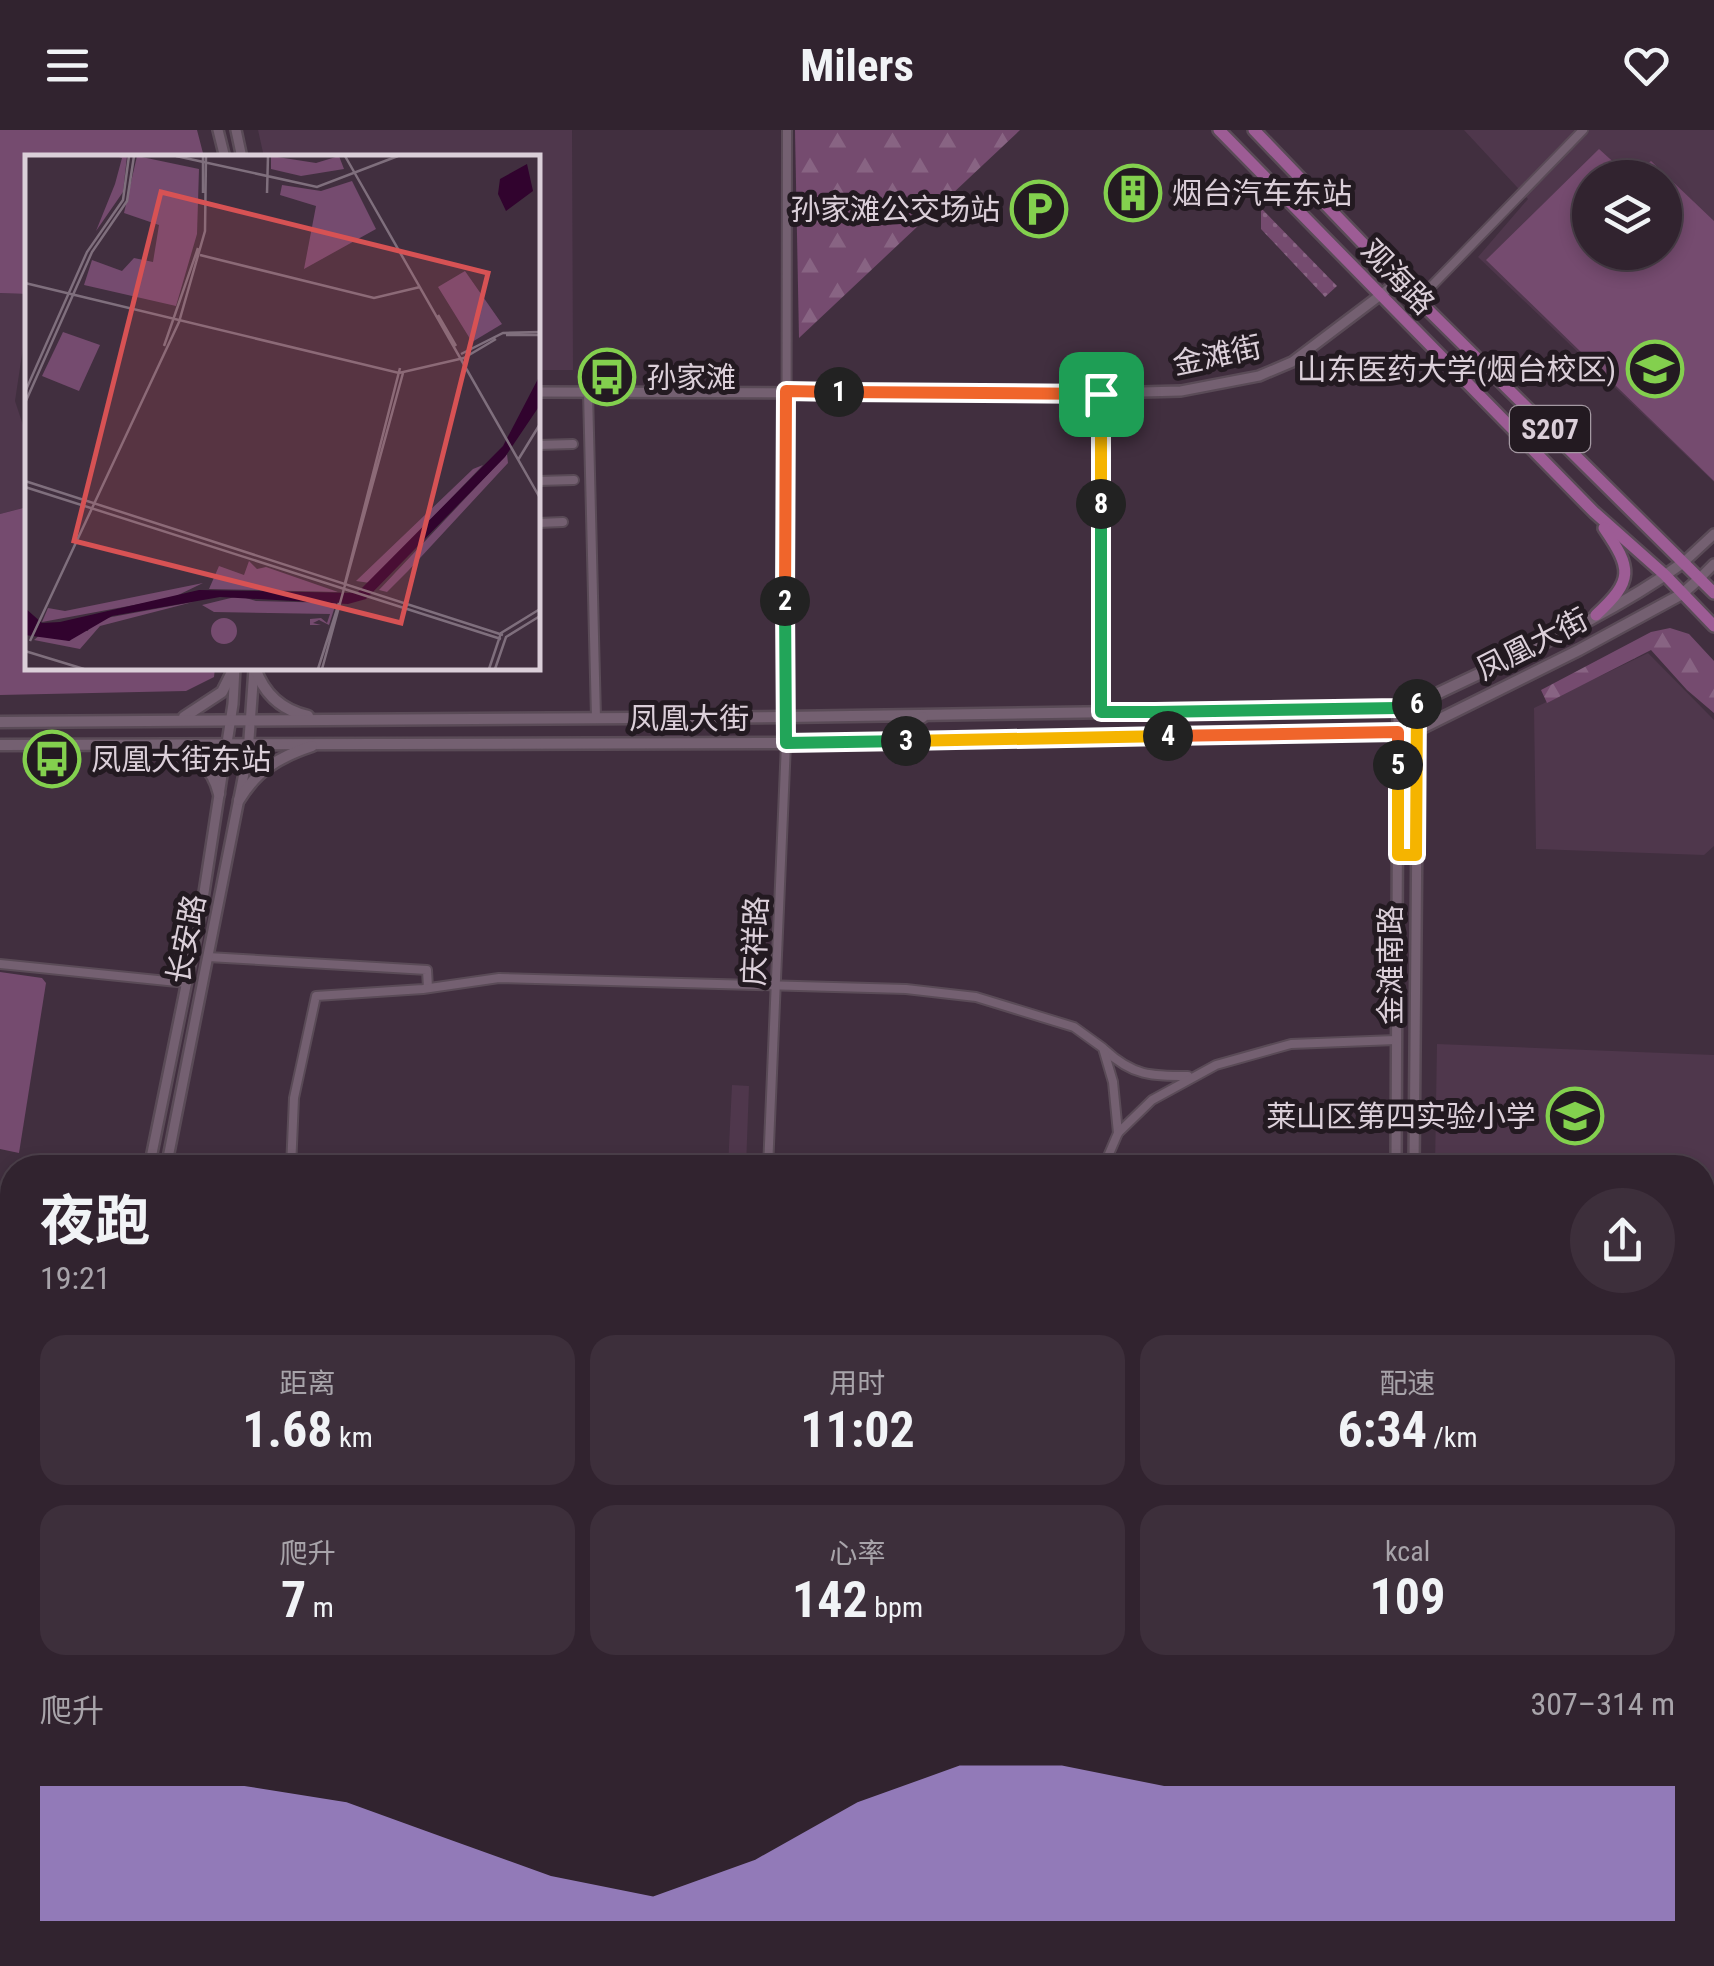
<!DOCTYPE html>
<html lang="zh">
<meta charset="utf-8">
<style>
body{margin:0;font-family:"Roboto Condensed","Noto Sans SC",sans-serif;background:#3d2f3b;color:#f1f3f6;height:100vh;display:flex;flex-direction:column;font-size:38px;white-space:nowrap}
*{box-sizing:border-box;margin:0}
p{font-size:32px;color:#a8a4aa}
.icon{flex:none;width:55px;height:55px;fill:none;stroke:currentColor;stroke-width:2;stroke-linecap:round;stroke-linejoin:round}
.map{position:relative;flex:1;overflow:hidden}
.sheet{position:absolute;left:0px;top:1025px;width:1715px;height:812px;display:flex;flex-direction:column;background:#31232f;border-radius:40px 40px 0 0;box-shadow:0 5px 15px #0003,0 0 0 2px #4c404b}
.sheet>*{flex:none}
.fabs{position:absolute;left:1572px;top:30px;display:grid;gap:20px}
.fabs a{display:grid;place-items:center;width:110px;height:110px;border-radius:50%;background:#31232f;box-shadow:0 5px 15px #0003,0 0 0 2px #4c404b;font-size:50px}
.pin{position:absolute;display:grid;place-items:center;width:85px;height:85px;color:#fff;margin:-42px;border-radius:20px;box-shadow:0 5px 15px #0006}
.km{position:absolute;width:50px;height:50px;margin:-25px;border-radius:50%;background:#222;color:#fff;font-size:28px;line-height:50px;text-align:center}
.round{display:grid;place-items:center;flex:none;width:105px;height:105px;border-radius:52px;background:#3d2f3b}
.head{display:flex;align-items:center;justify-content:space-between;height:170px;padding:0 40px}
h1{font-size:55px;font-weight:700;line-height:75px}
.stats{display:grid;grid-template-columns:repeat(3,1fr);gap:15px;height:170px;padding:10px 40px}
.stats div{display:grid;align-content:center;border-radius:25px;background:#3d2f3b;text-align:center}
.stats b{font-size:50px;font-weight:700}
.stats small{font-size:28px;font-weight:400}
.stats p{font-size:28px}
.chart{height:280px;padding:20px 40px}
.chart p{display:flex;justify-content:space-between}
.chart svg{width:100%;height:180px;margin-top:10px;fill:#bca0f2;opacity:.7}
header{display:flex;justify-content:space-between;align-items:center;height:130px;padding:0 40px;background:#31232f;font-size:45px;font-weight:700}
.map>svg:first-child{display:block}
</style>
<header><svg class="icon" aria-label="menu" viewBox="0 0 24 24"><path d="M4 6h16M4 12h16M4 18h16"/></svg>Milers<svg class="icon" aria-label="heart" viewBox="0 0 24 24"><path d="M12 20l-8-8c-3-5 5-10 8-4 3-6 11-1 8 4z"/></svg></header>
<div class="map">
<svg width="1714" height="1836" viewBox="0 0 1714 1836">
<defs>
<pattern id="grass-dots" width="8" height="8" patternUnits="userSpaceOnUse" patternTransform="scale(2.5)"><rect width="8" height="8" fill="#754b6f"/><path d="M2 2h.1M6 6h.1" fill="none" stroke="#886483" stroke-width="1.8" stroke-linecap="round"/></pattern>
<pattern id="forest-firs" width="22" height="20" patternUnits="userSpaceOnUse" patternTransform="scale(2.5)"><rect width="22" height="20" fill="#754b6f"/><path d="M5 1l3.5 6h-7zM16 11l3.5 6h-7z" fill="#886483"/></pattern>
<pattern id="water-waves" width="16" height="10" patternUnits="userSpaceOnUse" patternTransform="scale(2.5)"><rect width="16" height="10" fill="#31032e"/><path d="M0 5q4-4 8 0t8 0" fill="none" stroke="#4e274c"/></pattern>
</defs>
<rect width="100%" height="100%" fill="#412f3f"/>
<!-- built -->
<g fill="#4f374c" fill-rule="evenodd">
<polygon points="258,0 572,0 573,240 538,240 538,28 264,27"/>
<path d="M1464,0H1714V352L1478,127L1528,69ZM1590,48H1665V122H1590Z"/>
<polygon points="0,163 27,164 27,191 15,271 27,307 27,377 0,384"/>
<polygon points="1648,523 1714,590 1714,716 1704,725 1536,719 1534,578"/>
<polygon points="1437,914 1714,925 1714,1064 1703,1084 1702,1038 1435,1037"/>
<polygon points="732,955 749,956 746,1037 728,1037"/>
<polygon points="1714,1565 1714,1697 1703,1697 1702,1586"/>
<polygon points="28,1825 182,1825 180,1836 26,1836"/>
</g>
<!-- grass -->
<polygon fill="url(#grass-dots)" points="1261,78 1337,156 1325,167 1261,99"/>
<!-- forest -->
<g fill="url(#forest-firs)">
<polygon points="795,0 1020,0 799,208"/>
<polygon points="1670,498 1689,504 1714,531 1714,583 1687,560 1651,520 1547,573 1541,560 1651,502"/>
</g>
<!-- park -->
<g fill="#754b6f">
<polygon points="0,0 197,0 204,27 28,28 27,164 0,163"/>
<polygon points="1599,19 1630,47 1590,48 1590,122 1665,122 1665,48 1631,47 1651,31 1714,91 1714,351 1486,130"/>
<polygon points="27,377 28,538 215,538 214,547 186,561 0,565 0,384"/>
<polygon points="0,842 42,848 46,853 19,1023 0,1019"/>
<polygon points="743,1825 1085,1825 1037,1836 741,1836"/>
</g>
<!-- water -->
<g fill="url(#water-waves)">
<polygon points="1714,1339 1714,1444 1703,1464 1703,1360"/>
<polygon points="1099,1825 1317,1825 1268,1836 1043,1836 1049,1831 1065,1833"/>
</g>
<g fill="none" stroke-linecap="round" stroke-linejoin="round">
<!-- minor casing -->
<g stroke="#5a4b57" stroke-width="12">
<g id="minor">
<polyline points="1418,170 1583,0"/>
<polyline points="588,262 596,588"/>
<polyline points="538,315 573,314"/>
<polyline points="538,351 574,350"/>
<polyline points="538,393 563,392"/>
<polyline points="1101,582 1101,264"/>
<polyline points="208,827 427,840 428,858"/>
<polyline points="0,834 187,853"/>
<path d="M1105,920C1133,946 1151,946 1188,946"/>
<polyline points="291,1038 294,968 316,866 423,859 499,848 906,859 976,867 1074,897 1103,918 1113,952 1118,1003"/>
<polyline points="768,1038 786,613 787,0"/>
<polyline points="1103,1038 1118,1003 1152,970 1216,935 1291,914 1396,910"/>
<polyline points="0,1116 12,1117"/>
<polyline points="710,1836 712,1825"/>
<polyline points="721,1836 724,1825"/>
</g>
</g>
<!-- tertiary casing -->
<g stroke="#5a4b57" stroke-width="14">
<g id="tertiary">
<polyline points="218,0 225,28"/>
<polyline points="236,0 242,28"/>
<polyline points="538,262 1063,264 1181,261 1259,246 1292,232 1399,151"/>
<polyline points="1684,432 1714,404"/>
<polyline points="1699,449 1714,434"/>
<polyline points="149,1038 201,782 233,574 235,538"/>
<polyline points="166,1038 248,623 254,539"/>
<polyline points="1396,1038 1398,578"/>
<polyline points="1414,1038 1418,573"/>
<polyline points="0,1619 12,1620"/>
<polyline points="0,1650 12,1651"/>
<polyline points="1702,1727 1714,1728"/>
<polyline points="1702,1752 1714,1753"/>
<polyline points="0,1788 12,1722"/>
<polyline points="9,1836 12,1817"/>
<polyline points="1384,1836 1385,1825"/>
<polyline points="1402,1836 1402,1825"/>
</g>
</g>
<!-- secondary casing -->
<g stroke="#5a4b57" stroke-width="15">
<g id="secondary">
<path d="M255,538C264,564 281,580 308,586"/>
<polyline points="184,587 222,562 234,538"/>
<path d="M0,592L785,587L1398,578L1418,573C1507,529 1603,491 1684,432"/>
<polyline points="923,608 914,607 910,597 915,590 923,587"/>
<polyline points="0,615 786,613 1418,600 1579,520 1682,464 1699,449"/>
<path d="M168,617C195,625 212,635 219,664"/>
<path d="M239,670C257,640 279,627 312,616"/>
</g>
</g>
<!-- primary casing -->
<g stroke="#5a4b57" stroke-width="16">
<g id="primary">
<polyline points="1219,0 1594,382 1665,445 1714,496"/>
<polyline points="1254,0 1399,151 1714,463"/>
<path d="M1596,485C1634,450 1632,439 1604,398"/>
</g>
</g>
<!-- minor -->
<use href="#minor" stroke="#746071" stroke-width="8"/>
<!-- tertiary -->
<use href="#tertiary" stroke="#746071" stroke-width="9"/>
<!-- secondary -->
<use href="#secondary" stroke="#746071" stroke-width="10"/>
<!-- primary -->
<use href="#primary" stroke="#9d5c95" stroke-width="11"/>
</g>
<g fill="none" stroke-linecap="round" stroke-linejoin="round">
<!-- split-1 casing -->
<g stroke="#fff" stroke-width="20">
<polyline id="split-1" points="839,262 1101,264"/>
</g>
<!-- split-2 casing -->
<g stroke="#fff" stroke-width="20">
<polyline id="split-2" points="785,471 786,261 839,262"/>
</g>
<!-- split-3 casing -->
<g stroke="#fff" stroke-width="20">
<polyline id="split-3" points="785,471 786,613 906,611"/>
</g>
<!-- split-4 casing -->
<g stroke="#fff" stroke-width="20">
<polyline id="split-4" points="906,611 1168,606"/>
</g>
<!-- split-5 casing -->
<g stroke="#fff" stroke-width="20">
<polyline id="split-5" points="1168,606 1398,602 1398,635"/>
</g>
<!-- split-6 casing -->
<g stroke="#fff" stroke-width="20">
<polyline id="split-6" points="1398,635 1398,725 1416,725 1417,574"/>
</g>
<!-- split-7 casing -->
<g stroke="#fff" stroke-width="20">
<polyline id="split-7" points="1155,582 1398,578 1417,574"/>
</g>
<!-- split-8 casing -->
<g stroke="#fff" stroke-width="20">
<polyline id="split-8" points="1101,374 1101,582 1155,582"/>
</g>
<!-- split-9 casing -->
<g stroke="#fff" stroke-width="20">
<polyline id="split-9" points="1101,374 1101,264"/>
</g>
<!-- split-1 -->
<use href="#split-1" stroke="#f0652b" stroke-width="12"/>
<!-- split-2 -->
<use href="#split-2" stroke="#f0652b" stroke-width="12"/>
<!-- split-3 -->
<use href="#split-3" stroke="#22a559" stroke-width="12"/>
<!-- split-4 -->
<use href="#split-4" stroke="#f5b400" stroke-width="12"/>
<!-- split-5 -->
<use href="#split-5" stroke="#f0652b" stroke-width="12"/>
<!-- split-6 -->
<use href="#split-6" stroke="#f5b400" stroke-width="12"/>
<!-- split-7 -->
<use href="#split-7" stroke="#22a559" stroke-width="12"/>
<!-- split-8 -->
<use href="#split-8" stroke="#22a559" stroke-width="12"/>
<!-- split-9 -->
<use href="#split-9" stroke="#f5b400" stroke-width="12"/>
</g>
<!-- icons -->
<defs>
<g id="building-ring" transform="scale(2.875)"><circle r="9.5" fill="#231a21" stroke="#83d04e" stroke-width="1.5"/><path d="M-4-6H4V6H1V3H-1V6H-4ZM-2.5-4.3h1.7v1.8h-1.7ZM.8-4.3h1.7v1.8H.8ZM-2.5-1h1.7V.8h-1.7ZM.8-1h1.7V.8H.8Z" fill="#83d04e"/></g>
<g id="parking-ring" transform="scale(2.875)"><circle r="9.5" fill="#231a21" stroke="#83d04e" stroke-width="1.5"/><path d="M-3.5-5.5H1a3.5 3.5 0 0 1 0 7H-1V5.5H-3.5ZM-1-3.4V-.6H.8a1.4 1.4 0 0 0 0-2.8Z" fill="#83d04e"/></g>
<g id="university-ring" transform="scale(2.875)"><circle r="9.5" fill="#231a21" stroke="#83d04e" stroke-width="1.5"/><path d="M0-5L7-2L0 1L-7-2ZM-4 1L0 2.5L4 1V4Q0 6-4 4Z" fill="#83d04e"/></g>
<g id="bus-ring" transform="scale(2.875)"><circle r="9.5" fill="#231a21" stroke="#83d04e" stroke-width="1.5"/><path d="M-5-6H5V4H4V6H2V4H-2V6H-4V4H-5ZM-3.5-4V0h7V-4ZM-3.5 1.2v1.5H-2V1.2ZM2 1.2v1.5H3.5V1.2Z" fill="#83d04e"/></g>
<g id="school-ring" transform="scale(2.875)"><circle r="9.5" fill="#231a21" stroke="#83d04e" stroke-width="1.5"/><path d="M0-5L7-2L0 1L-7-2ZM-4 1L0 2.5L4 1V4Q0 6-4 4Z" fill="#83d04e"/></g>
</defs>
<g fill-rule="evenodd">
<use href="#building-ring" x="1133" y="63"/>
<use href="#parking-ring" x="1039" y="79"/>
<use href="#university-ring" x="1655" y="239"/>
<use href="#bus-ring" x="607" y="247"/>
<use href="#bus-ring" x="52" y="629"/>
<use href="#school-ring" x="1575" y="986"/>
</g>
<g text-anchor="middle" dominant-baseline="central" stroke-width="10" stroke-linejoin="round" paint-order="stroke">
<!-- shield labels -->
<rect fill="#231a21" stroke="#a499a2" stroke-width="2.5" x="1510" y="276" width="80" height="46" rx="8"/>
<g font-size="28" font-weight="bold" fill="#dbcfd9">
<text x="1550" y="299">S207</text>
</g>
<!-- poi labels -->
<g font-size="30" fill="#dbcfd9" stroke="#231a21" text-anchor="start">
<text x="1172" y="63">烟台汽车东站</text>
<text x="1000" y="79" text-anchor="end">孙家滩公交场站</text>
<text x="1616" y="239" text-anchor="end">山东医药大学(烟台校区)</text>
<text x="646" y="247">孙家滩</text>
<text x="91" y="629">凤凰大街东站</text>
<text x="1536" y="986" text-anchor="end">莱山区第四实验小学</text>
</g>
<!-- street labels -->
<g font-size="30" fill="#dbcfd9" stroke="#231a21">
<text transform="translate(1398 147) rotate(46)">观海路</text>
<text transform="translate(1217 225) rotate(-12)">金滩街</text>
<text transform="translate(1532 514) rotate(-27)">凤凰大街</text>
<text x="689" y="588">凤凰大街</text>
<text transform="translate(186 809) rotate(-79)">长安路</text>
<text transform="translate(755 811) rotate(-88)">庆祥路</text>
<text transform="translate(1390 835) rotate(-90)">金滩南路</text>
</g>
</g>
<!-- overview -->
<g transform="translate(25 25)">
<rect width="515" height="515" fill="#412f3f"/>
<path d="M38,177L75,190L54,236L17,221Z" fill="#754b6f"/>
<path d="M91,1H102L98,37L71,76L90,29L97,3ZM246,1L291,8L314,1L319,14L276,21L246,14ZM327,26L351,74L279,114L291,51L255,40L257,30L296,36ZM482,299L483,308L383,416L362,437L354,435ZM458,310L345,428L331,426L448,314ZM178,428L147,443L17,467L23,453L40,456ZM214,441L231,446L311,448L304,470L294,465L288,468L296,470H285V464L296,463L302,468L305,459L189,457L177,450ZM168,447L75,471L55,494L9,485L17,478L45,486L49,474L63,476L65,466Z" fill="#754b6f"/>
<path d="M112,1L174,14L172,79L151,151L59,130L67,105L97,116L109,103L128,107L134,70L99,58ZM440,116L477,169L447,187L413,132ZM224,406L232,414L241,412L313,437L184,434L194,411L219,420ZM186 476a13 13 0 1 1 26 0a13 13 0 1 1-26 0Z" fill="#754b6f"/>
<path d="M502,9L508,36L481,56L473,39L475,24ZM515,220V250L480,302L341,444L323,449L195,442L87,461L44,486L0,480V453L17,468L35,467L174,435L332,438L478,291Z" fill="#31032e"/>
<path fill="none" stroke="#7f6f7d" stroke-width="2.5" d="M151,1L292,32L373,1M178,1V38M320,1L515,343M242,38L243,1M175,100L349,143L395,132M0,128L374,218L439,203M413,160L431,191M481,180H515M139,191L173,93M436,199L478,178L515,177M439,203L471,184M0,237L62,97L98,45L104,1M0,248L67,97L102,46L109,1M493,305L515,269M0,326L478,480M0,332L476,484M320,428L375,213M5,486L154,167L180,76L181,1M0,496L59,514M293,514L314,448M297,514L378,218M464,514L476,478L515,454M470,514L481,482L515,461"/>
<path fill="#d75254" fill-opacity="0.15" stroke="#d75254" stroke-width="5" d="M136,37L463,118L376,468L49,386Z"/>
<rect width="515" height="515" fill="none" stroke="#dbcfd9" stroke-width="5"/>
</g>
</svg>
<div class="fabs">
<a><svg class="icon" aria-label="layers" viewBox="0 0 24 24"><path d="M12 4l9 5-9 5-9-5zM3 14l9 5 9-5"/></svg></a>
</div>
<div class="pin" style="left:1101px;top:264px;background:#1e9e55"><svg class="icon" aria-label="arrive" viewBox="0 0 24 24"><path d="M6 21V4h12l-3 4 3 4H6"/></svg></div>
<b class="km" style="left:839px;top:262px">1</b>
<b class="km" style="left:785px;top:471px">2</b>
<b class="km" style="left:906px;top:611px">3</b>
<b class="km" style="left:1168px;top:606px">4</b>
<b class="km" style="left:1398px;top:635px">5</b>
<b class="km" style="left:1417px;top:574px">6</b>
<b class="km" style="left:1101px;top:374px">8</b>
<section class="sheet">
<div class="head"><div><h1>夜跑</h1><p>19:21</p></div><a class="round"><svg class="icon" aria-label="share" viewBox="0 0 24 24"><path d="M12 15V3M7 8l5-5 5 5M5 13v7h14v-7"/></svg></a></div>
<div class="stats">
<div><p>距离</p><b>1.68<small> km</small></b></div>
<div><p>用时</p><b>11:02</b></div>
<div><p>配速</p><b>6:34<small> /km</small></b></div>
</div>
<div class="stats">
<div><p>爬升</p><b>7<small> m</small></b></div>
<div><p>心率</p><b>142<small> bpm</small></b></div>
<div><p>kcal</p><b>109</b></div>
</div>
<div class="chart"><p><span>爬升</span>307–314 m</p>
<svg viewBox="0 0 160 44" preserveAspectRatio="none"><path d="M0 44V11L10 11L20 11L30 15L40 24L50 33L60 38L70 29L80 15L90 6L100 6L110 11L120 11L130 11L140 11L150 11L160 11V44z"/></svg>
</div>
</section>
</div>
